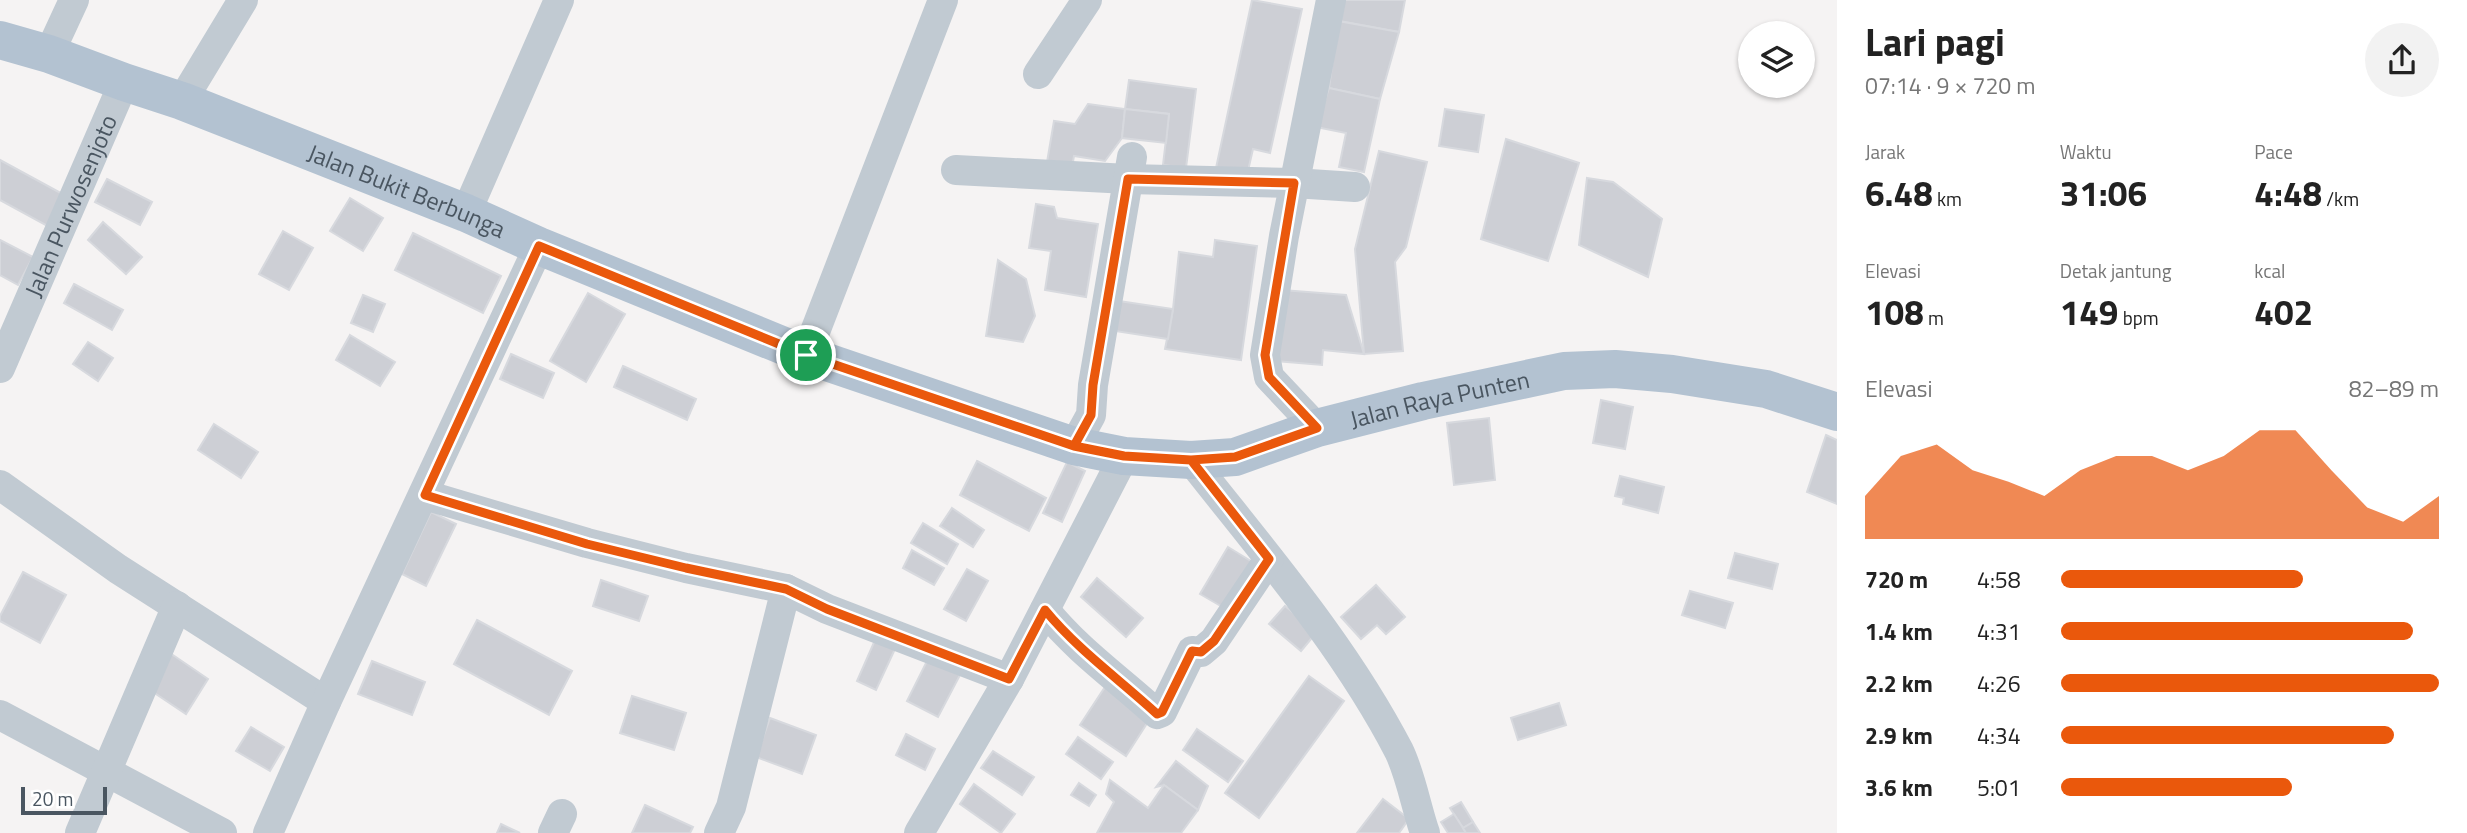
<!DOCTYPE html>
<html lang="id">
<meta charset="utf-8">
<style>
body{margin:0;font-family:"Titillium Web",sans-serif;background:#f2f2f2;color:#222;height:100vh;display:flex;flex-direction:column;font-size:26px;white-space:nowrap}
*{box-sizing:border-box;margin:0}
p{font-size:23px;color:#767676}
.icon{flex:none;width:38px;height:38px;fill:none;stroke:currentColor;stroke-width:2;stroke-linecap:round;stroke-linejoin:round}
.map{position:relative;flex:1;overflow:hidden}
.side{display:flex;flex-direction:column;background:#fff;width:630px}
.side>*{flex:none}
.tools{position:absolute;left:1738px;top:21px;display:grid;gap:14px}
.tools a{display:grid;place-items:center;width:77px;height:77px;border-radius:50%;background:#fff;box-shadow:0 2px 5px #0004;font-size:35px}
.scale{position:absolute;left:21px;bottom:18px;width:86px;box-sizing:border-box;padding-left:7px;border:4px solid #4a5661;border-top:0;font-size:19px;line-height:24px;white-space:nowrap;color:#4a5661;-webkit-text-stroke:5px #fff;paint-order:stroke}
.pin{position:absolute;display:grid;place-items:center;width:60px;height:60px;color:#fff;margin:-30px;border:4px solid #fff;border-radius:50%;box-shadow:0 2px 7px #0007}
.round{display:grid;place-items:center;flex:none;width:74px;height:74px;border-radius:37px;background:#f2f2f2}
.head{display:flex;align-items:center;justify-content:space-between;height:119px;padding:0 28px}
h1{font-size:38px;font-weight:700;line-height:52px}
.stats{display:grid;grid-template-columns:repeat(3,1fr);gap:10px;height:119px;padding:7px 28px}
.stats div{display:grid;align-content:center}
.stats b{font-size:35px;font-weight:700}
.stats small{font-size:19px;font-weight:400}
.stats p{font-size:19px}
.chart{height:196px;padding:14px 28px}
.chart p{display:flex;justify-content:space-between}
.chart svg{width:100%;height:126px;margin-top:7px;fill:#ea580c;opacity:.7}
ul{padding:0 28px;list-style:none;font-size:23px}
li{display:grid;grid-template-columns:112px 84px 1fr;align-items:center;height:52px}
li i{height:18px;border-radius:9px;background:#ea580c}
main{display:flex;flex:1;min-height:0}
.map>svg:first-child{display:block}
</style>
<main>
<div class="map">
<svg width="1837" height="833" viewBox="0 0 1837 833">
<rect width="100%" height="100%" fill="#f5f3f3"/>
<!-- building -->
<g fill="#cdcfd5" stroke="#d7d9de" stroke-width="2">
<polygon points="1252,0 1302,9 1270,153 1253,149 1247,175 1216,168"/>
<polygon points="1339,0 1405,0 1399,32 1334,20"/>
<polygon points="1338,21 1399,32 1380,99 1329,88"/>
<polygon points="1129,80 1196,89 1186,168 1163,165 1169,114 1125,109"/>
<polygon points="1329,88 1380,99 1364,172 1339,167 1346,133 1316,127"/>
<polygon points="1088,104 1125,109 1122,138 1105,161 1074,156 1069,184 1044,180 1054,121 1075,124"/>
<polygon points="1125,109 1169,114 1166,143 1122,138"/>
<polygon points="1445,109 1484,115 1478,152 1439,146"/>
<polygon points="1506,139 1579,163 1548,261 1481,239"/>
<polygon points="1379,151 1427,162 1406,247 1395,262 1403,351 1364,354 1355,249"/>
<polygon points="0,160 68,197 51,228 0,200"/>
<polygon points="1587,178 1613,182 1662,219 1648,277 1579,245"/>
<polygon points="107,179 152,202 140,225 95,202"/>
<polygon points="350,198 383,218 363,251 330,231"/>
<polygon points="1036,204 1054,207 1057,218 1098,224 1086,297 1045,290 1051,251 1029,248"/>
<polygon points="103,222 142,257 126,274 88,240"/>
<polygon points="283,231 313,248 289,290 259,274"/>
<polygon points="413,233 501,276 483,313 395,270"/>
<polygon points="0,240 33,257 18,285 0,275"/>
<polygon points="1215,240 1257,246 1241,360 1165,349 1173,309 1179,252 1213,257"/>
<polygon points="998,260 1026,279 1035,316 1023,342 986,336"/>
<polygon points="74,284 123,310 112,330 64,303"/>
<polygon points="1282,290 1346,295 1364,354 1323,350 1322,365 1276,361"/>
<polygon points="588,293 625,314 586,382 550,361"/>
<polygon points="363,295 385,304 373,332 351,323"/>
<polygon points="1119,301 1173,309 1168,339 1115,331"/>
<polygon points="350,335 395,362 380,386 336,360"/>
<polygon points="88,342 113,358 98,381 73,364"/>
<polygon points="511,354 554,373 543,398 500,379"/>
<polygon points="623,366 696,399 687,420 614,387"/>
<polygon points="1601,400 1633,407 1625,449 1593,443"/>
<polygon points="1489,418 1495,480 1454,485 1447,423"/>
<polygon points="214,424 258,452 241,478 198,450"/>
<polygon points="1826,435 1837,440 1837,504 1807,492"/>
<polygon points="977,461 1046,498 1029,531 960,495"/>
<polygon points="1067,462 1085,471 1062,522 1043,513"/>
<polygon points="1620,476 1664,487 1658,513 1623,504 1624,498 1615,496"/>
<polygon points="952,508 984,530 973,547 940,526"/>
<polygon points="431,512 456,524 426,586 402,574"/>
<polygon points="923,523 958,544 947,564 911,543"/>
<polygon points="1228,547 1259,566 1231,612 1200,594"/>
<polygon points="912,550 944,568 934,585 903,568"/>
<polygon points="1735,553 1778,564 1772,589 1728,578"/>
<polygon points="967,569 988,581 966,621 944,609"/>
<polygon points="23,572 66,595 40,643 0,621 0,616"/>
<polygon points="1097,578 1143,618 1126,637 1081,597"/>
<polygon points="601,580 648,596 639,621 593,606"/>
<polygon points="1376,585 1405,617 1386,634 1377,625 1361,639 1341,617"/>
<polygon points="1690,591 1733,603 1725,628 1682,615"/>
<polygon points="1285,606 1317,632 1301,651 1269,624"/>
<polygon points="477,620 572,671 549,715 454,664"/>
<polygon points="875,640 895,649 876,690 857,681"/>
<polygon points="170,653 208,679 186,714 147,688"/>
<polygon points="928,659 960,675 938,717 907,701"/>
<polygon points="372,661 425,682 412,715 358,694"/>
<polygon points="1309,676 1344,701 1259,818 1225,793"/>
<polygon points="1107,684 1153,714 1126,756 1080,725"/>
<polygon points="632,696 686,713 674,750 620,733"/>
<polygon points="1559,703 1566,725 1518,740 1511,718"/>
<polygon points="770,718 816,735 802,774 756,757"/>
<polygon points="251,727 284,747 270,771 236,751"/>
<polygon points="1197,729 1243,761 1228,782 1183,750"/>
<polygon points="906,734 935,749 925,770 896,755"/>
<polygon points="1078,737 1113,762 1101,779 1066,754"/>
<polygon points="993,751 1034,777 1022,795 981,768"/>
<polygon points="1176,761 1208,786 1198,810 1164,785 1156,787"/>
<polygon points="1110,780 1148,808 1164,785 1198,810 1181,833 1097,833 1114,802 1106,794"/>
<polygon points="1079,783 1096,795 1089,806 1071,795"/>
<polygon points="974,784 1015,814 1001,833 960,804"/>
<polygon points="1383,799 1409,819 1399,833 1357,833"/>
<polygon points="1461,802 1473,822 1463,828 1450,808"/>
<polygon points="645,805 693,827 690,833 632,833"/>
<polygon points="1454,814 1463,828 1466,833 1448,833 1441,822"/>
<polygon points="1473,822 1480,833 1466,833 1463,828"/>
<polygon points="501,824 520,833 497,833"/>
</g>
<g fill="none" stroke-linecap="round" stroke-linejoin="round">
<!-- minor -->
<g stroke="#c1cad2" stroke-width="30">
<polyline points="49,54 74,0"/>
<polyline points="1038,74 1087,0"/>
<polyline points="182,101 243,0"/>
<polyline points="956,170 1128,179 1294,183 1355,187"/>
<polyline points="466,213 559,0"/>
<polyline points="806,355 943,0"/>
<path id="s1" d="M0,368L124,82"/>
<polyline points="1317,428 1269,377 1265,355 1284,236 1331,0"/>
<polyline points="1074,446 1091,415 1093,385 1132,157"/>
<path d="M1191,460C1264,553 1344,645 1399,751C1411,776 1416,807 1425,833"/>
<polyline points="0,485 118,569 326,702"/>
<polyline points="425,495 587,543 686,568 786,589 827,609 1009,679"/>
<path d="M1045,610C1077,650 1120,680 1157,714L1162,712L1192,651L1201,652L1214,641L1269,559"/>
<polyline points="0,715 222,833"/>
<polyline points="80,833 177,606"/>
<polyline points="268,833 326,702 539,246"/>
<polyline points="553,833 562,814"/>
<polyline points="719,833 731,807 786,589"/>
<polyline points="919,833 1009,679 1124,456"/>
</g>
<!-- primary -->
<path stroke="#b3c2d1" stroke-width="38" id="s2" d="M0,40L49,54L124,82L182,101L466,213L539,246L806,355L1074,446L1124,456L1191,460L1235,457L1317,428L1423,401L1564,371L1615,369L1672,374L1766,389L1837,412"/>
</g>
<g fill="none" stroke-linecap="round" stroke-linejoin="round">
<!-- route casing -->
<g stroke="#fff" stroke-width="14">
<path id="route" d="M806,355L539,246L425,495L587,544L686,568L786,589L827,609L1009,679L1045,610C1077,649 1120,680 1157,714L1162,712L1192,651L1201,652L1214,641L1269,559L1191,460L1124,456L1074,446L1091,415L1093,385L1128,179L1294,183L1265,355L1269,377L1317,428L1235,457L1191,460L1124,456L1074,446L806,355"/>
</g>
<!-- route -->
<use href="#route" stroke="#ea580c" stroke-width="9"/>
</g>
<g text-anchor="middle" dominant-baseline="central" stroke-width="6" stroke-linejoin="round" paint-order="stroke">
<!-- street labels -->
<g font-size="24" fill="#4a5661" stroke="#fff">
<text stroke="none"><textPath href="#s2" startOffset="434">Jalan Bukit Berbunga</textPath></text>
<text stroke="none"><textPath href="#s1" startOffset="177">Jalan Purwosenjoto</textPath></text>
<text stroke="none"><textPath href="#s2" startOffset="1524">Jalan Raya Punten</textPath></text>
</g>
</g>
</svg>
<div class="tools">
<a><svg class="icon" aria-label="layers" viewBox="0 0 24 24"><path d="M12 4l9 5-9 5-9-5zM3 14l9 5 9-5"/></svg></a>
</div>
<div class="scale">20 m</div>
<div class="pin" style="left:806px;top:355px;background:#1e9e55"><svg class="icon" aria-label="arrive" viewBox="0 0 24 24"><path d="M6 21V4h12l-3 4 3 4H6"/></svg></div>
</div>
<section class="side">
<div class="head"><div><h1>Lari pagi</h1><p>07:14 · 9 × 720 m</p></div><a class="round"><svg class="icon" aria-label="share" viewBox="0 0 24 24"><path d="M12 15V3M7 8l5-5 5 5M5 13v7h14v-7"/></svg></a></div>
<div class="stats">
<div><p>Jarak</p><b>6.48<small> km</small></b></div>
<div><p>Waktu</p><b>31:06</b></div>
<div><p>Pace</p><b>4:48<small> /km</small></b></div>
</div>
<div class="stats">
<div><p>Elevasi</p><b>108<small> m</small></b></div>
<div><p>Detak jantung</p><b>149<small> bpm</small></b></div>
<div><p>kcal</p><b>402</b></div>
</div>
<div class="chart"><p><span>Elevasi</span>82–89 m</p>
<svg viewBox="0 0 160 44" preserveAspectRatio="none"><path d="M0 44V29L10 15L20 11L30 20L40 24L50 29L60 20L70 15L80 15L90 20L100 15L110 6L120 6L130 20L140 33L150 38L160 29V44z"/></svg>
</div>
<ul>
<li><b>720 m</b>4:58<i style="width:64%"></i></li>
<li><b>1.4 km</b>4:31<i style="width:93%"></i></li>
<li><b>2.2 km</b>4:26<i style="width:100%"></i></li>
<li><b>2.9 km</b>4:34<i style="width:88%"></i></li>
<li><b>3.6 km</b>5:01<i style="width:61%"></i></li>
</ul>
</section>
</main>
